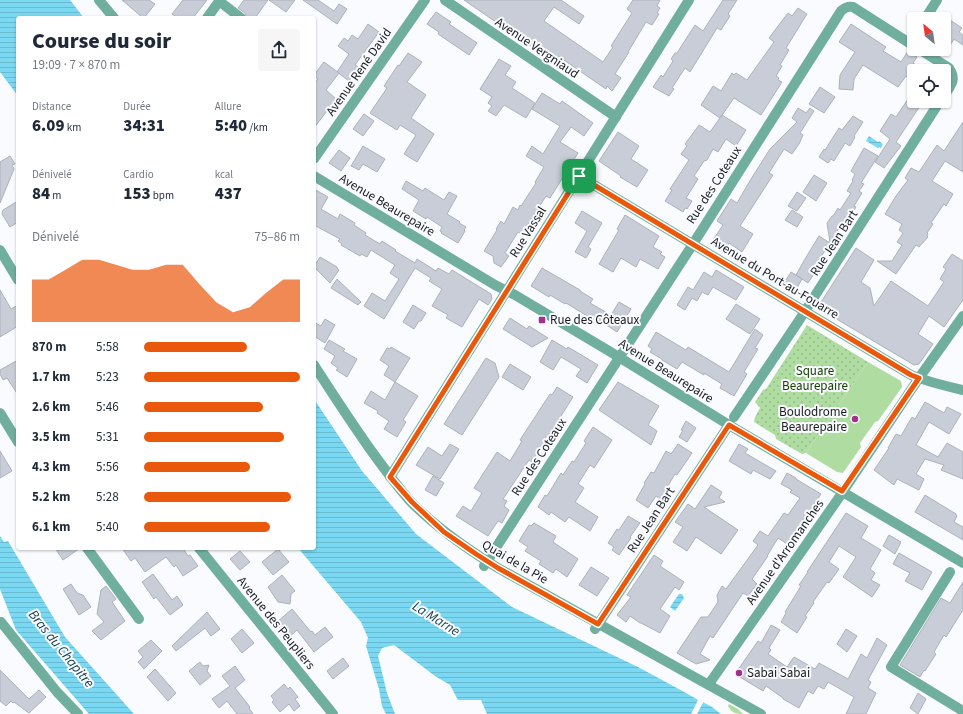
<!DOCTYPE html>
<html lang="fr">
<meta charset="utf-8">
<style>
body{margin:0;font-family:"Source Sans 3",sans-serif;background:#f6f6f7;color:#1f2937;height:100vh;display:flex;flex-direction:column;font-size:15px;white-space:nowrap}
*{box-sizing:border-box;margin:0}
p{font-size:13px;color:#747a83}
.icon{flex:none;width:22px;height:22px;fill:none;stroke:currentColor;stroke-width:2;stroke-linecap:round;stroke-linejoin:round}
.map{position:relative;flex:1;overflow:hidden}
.details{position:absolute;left:16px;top:16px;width:300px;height:534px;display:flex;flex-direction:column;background:#fff;border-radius:4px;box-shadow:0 1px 3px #0004}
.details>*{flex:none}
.needle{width:26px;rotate:331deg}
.tools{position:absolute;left:907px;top:12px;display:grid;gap:8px}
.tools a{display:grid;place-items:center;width:44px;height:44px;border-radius:4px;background:#fff;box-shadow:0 1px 3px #0004;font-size:20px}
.pin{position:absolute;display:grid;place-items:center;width:34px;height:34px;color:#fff;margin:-17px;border-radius:8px;box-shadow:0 2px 6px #0006}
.round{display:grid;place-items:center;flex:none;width:42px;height:42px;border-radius:4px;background:#f6f6f7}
.headline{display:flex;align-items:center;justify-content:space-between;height:68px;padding:0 16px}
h1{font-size:22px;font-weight:800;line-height:30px}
.stats{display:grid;grid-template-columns:repeat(3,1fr);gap:6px;height:68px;padding:4px 16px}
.stats div{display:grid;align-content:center}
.stats b{font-size:17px;font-weight:800}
.stats small{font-size:11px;font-weight:400}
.stats p{font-size:11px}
.chart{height:112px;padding:8px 16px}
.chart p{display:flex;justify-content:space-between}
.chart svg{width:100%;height:72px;margin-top:4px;fill:#ea580c;opacity:.7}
ul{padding:0 16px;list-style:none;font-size:13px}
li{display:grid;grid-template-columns:64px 48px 1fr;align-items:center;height:30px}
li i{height:10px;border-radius:5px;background:#ea580c}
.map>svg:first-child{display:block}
</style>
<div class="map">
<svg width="963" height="714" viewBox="0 0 963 714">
<defs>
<pattern id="park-dots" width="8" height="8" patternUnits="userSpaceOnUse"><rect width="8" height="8" fill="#afdca1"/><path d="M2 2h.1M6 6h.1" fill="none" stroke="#96bc8a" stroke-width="1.8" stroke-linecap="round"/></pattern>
<pattern id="water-rules" width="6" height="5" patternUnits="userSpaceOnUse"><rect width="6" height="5" fill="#7ad8f2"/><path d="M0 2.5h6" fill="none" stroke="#69b9cf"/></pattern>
</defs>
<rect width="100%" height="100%" fill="#fafbfe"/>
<!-- green -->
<g fill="#afdca1">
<polygon points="868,362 901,381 902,387 878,421 875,422 860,443 861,447 843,473 837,472 806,453"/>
<path d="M729,704L738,709L743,714C737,714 731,713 728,706Z"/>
</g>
<!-- park -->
<polygon fill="url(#park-dots)" points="807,325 868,362 806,453 802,454 776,439 775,435 754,422 755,417 760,408 755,402 763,390 766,389"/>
<!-- water -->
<g fill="url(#water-rules)">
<polygon points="0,0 70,0 84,18 18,18 18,97 15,92 0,72"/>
<polygon points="869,136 878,142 879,141 883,144 881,148 879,147 878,148 866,141"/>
<polygon points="314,399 362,471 416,534 512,607 638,667 712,707 721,714 487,714 481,700 458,700 450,685 435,676 394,645 382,648 378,656 387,693 395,714 386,714 382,706 379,689 366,646 368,638 361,622 298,548 314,548"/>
<polygon points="0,536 4,542 8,541 65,637 134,714 89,714 16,630 0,589"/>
<polygon points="679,594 682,594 684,598 675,611 670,607"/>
</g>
<!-- pier -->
<polygon fill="#fafbfe" points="689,693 704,701 697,714 691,714 698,700 688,694"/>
<!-- building -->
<g fill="#c8cdd8" stroke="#acb2bc">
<polygon points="122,0 149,0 155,4 144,18 143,18"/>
<polygon points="183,0 207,0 193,18 178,18 172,14"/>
<polygon points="244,0 268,0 255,18 247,18 245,13 238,8"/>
<polygon points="269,0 295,0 286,12"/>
<polygon points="303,0 318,0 334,11 339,4 347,9 337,24"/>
<polygon points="464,0 561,0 584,16 579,24 554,7 544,21 603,62 613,47 611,46 632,13 627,9 633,0 660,0 657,6 660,8 657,13 659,14 652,25 646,22 628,52 629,52 615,74 621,78 612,91 607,86 606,89 558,56 554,62"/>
<polygon points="723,0 737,0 728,14 730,16 721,30 717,28 690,72 685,68 672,88 674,89 669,96 653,87 661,75 663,77 673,61 671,59 675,53 677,53 695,25 703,31"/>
<polygon points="798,8 807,14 786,48 789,50 780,65 782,66 776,76 779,78 778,80 782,82 761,115 734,98 720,118 701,105 713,86 721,91 732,73 734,75 736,73 747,80 774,42 769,38 788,13 792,16"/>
<polygon points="436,12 451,22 449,24 477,43 469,55 438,34 439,32 427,24"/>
<polygon points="944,16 962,28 959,32 963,35 963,45 954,39 944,55"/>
<polygon points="368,24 379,32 355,65 362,69 356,77 353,75 349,81 337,72 349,54 338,46 344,38 348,41 352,35 358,39"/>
<polygon points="851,24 886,47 883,51 901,62 908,51 917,57 913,63 926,71 914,71 914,81 906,76 898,87 863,65 854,79 853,90 839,89 840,75 855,52 839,42"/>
<polygon points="408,53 422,62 407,82 426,95 411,118 434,134 417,162 404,154 416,135 400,125 397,130 370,113 387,88 384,86 398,65 399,66"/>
<polygon points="499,59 511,66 505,75 516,82 512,88 535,103 526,118 504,105 496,116 488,111 492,106 488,103 492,97 480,89"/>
<polygon points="324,62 339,73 326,90 336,99 314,128 314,84 318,79 314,76 314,75"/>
<polygon points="820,87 835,97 824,113 809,104"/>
<polygon points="542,93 560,104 562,101 593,123 584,136 571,127 560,142 578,153 550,198 546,196 522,234 518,232 505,253 509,256 501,267 494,263 493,256 484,251 497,230 496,229 501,221 504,224 513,207 518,210 520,205 521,206 536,183 535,182 544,167 526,156 532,146 543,154 560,126 532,109"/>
<polygon points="908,99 920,106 896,142 901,146 884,168 875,162 890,139 880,131 891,114 896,117"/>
<polygon points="798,108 806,113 810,108 814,111 800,133 803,135 799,144 792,154 784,149 769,173 773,175 740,226 753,234 742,252 729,243 724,251 711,243 723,225 717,221 731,199 737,203 751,179 770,149 797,122 792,118"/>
<polygon points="364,114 374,121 363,136 353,129"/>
<polygon points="722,115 746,130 736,146 726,139 718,152 713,149 707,160 704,161 694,176 698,179 686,198 692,201 687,209 685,208 683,212 665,201 672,190 670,189 689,160 681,154 687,146 685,144 699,125 710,132"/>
<polygon points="853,116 863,122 854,136 855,137 850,146 845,143 834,161 831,159 828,163 819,157 824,149 825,150 839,128 842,130"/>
<polygon points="963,122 963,172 945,161 932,181 953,194 946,206 944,204 931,223 933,224 927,233 928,234 927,236 928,237 919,247 916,245 896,274 877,261 892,261 902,245 897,242 903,233 899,230 902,224 885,214 896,196 908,180 905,178 911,168 919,172 937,145 944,151"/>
<polygon points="618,132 639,146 631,159 648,170 637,187 620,177 621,176 599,161"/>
<polygon points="363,146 385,159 377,172 363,164 359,170 351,166"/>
<polygon points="864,148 878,156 861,183 864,184 859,191 862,193 854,206 856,207 847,221 845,219 830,242 827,223 832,216 833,216 838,208 840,210 851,193 847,191 853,181 852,180 855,174 851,171"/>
<polygon points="339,150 350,158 341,171 329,163"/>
<polygon points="10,156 15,164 12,165 14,169 0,203 0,162"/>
<polygon points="814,175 827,183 816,201 803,192"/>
<polygon points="406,181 423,191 425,188 444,200 449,192 457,196 447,214 460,222 459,223 466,227 464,230 465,231 458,243 441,233 442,232 440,231 442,227 427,217 426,219 413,211 419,200 402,189"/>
<polygon points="314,189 328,197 321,209 338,219 340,214 355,223 354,225 366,233 365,235 380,244 382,241 396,250 395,251 415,263 417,259 436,271 438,268 449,274 452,270 491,294 492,299 488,305 479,299 462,327 446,318 448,315 432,306 442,289 429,281 431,278 415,268 384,319 364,306 372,293 385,301 399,279 390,273 395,265 371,250 367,257 361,254 360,256 341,245 342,244 338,241 340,239 314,225"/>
<polygon points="797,192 806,198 797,211 788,206"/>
<polygon points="18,201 18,222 10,227 2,214 3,210"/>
<polygon points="792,210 803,217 797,227 785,220"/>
<polygon points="582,211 602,223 588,247 591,249 586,258 575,252 587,231 575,223"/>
<polygon points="625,215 659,236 653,247 662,252 660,254 665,257 658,269 640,259 636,267 621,258 613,272 599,264 619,230 617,229"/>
<polygon points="819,236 830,243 811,272 814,274 808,283 796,275 805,259"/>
<polygon points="856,248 874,260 861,282 870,288 874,306 891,281 928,306 944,282 940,279 946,269 943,267 952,254 963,261 963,300 944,327 929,316 918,334 933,344 919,364 914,365 823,311 821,302"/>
<polygon points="320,257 337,267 337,268 339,270 330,283 314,267"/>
<polygon points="542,268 580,290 580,291 593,299 590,303 611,315 619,302 631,309 617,332 599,320 597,322 566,303 565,304 550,295 549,297 531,286"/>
<polygon points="716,270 744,287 736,300 713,287 708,295 702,292 697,301 692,298 685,310 677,305 688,287 693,290 704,272 712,277"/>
<polygon points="791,272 802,279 794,293 782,286"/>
<polygon points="337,279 361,302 358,305 331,288"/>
<polygon points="0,290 11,309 18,305 18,326 0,337"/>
<polygon points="736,304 760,319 750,334 726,319"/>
<polygon points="413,305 426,313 421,321 419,321 414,329 403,322"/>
<polygon points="510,318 527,329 529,326 548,338 532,347 503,329"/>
<polygon points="325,319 335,325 325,343 314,336 314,322 321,326"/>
<polygon points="755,329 763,335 755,348 758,349 744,372 747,374 734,396 720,388 722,384 704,373 704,375 682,362 677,369 662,360 662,359 650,352 652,349 648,346 656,332 686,350 688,347 729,372"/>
<polygon points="329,340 345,349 343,351 357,359 347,377 336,370 338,368 331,363 335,356 324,349"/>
<polygon points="552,340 567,349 568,347 598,365 587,383 576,376 581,369 561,357 553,370 540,362"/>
<polygon points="391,347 410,358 395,382 384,375 389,366 380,360 387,348 390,349"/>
<polygon points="486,358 495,363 499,377 462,435 444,424"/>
<polygon points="18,360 18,395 7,378 3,380 0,374 0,370"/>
<polygon points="510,364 531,377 523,390 502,377"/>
<polygon points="395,382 418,396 403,420 406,422 397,437 384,429 389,421 377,413 378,411 364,403 371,391 385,400"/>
<polygon points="618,382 659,406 648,425 657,431 651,445 599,410"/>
<polygon points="557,387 573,397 532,462 529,460 503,499 507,501 504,506 509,510 502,523 498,521 488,536 456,516 463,506 471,511 482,493 474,488 497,452 510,461 522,441 520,440 550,394 552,395"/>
<polygon points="925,402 944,413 947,407 961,414 949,434 929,422 916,445 938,457 947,443 963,452 963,479 941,470 944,465 925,459 916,474 924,479 919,490 897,479 894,485 874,470 889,448 888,448 896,434 901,436 912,417 915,419"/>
<polygon points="686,421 696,428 687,442 679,437 683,430 681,430"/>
<polygon points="593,427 612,440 594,468 590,465 578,484 584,488 575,502 598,517 590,531 569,517 565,522 551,512 549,515 538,507 545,495 547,496 561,473 563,475 572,461 574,462 586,443 584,441"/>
<polygon points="450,444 459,449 440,479 416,465 428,447 442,456"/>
<polygon points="678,444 692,453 677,475 675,474 660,499 656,496 648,508 636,500 645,484 644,483 651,472 654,473 666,451 671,454"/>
<polygon points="739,444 748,449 745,453 776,471 770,479 753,470 751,474 729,461"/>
<polygon points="0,451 12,471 0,478"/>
<polygon points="787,473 796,478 796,479 821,494 787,544 778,538 767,556 768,556 752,579 757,584 748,596 743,593 713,638 710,636 700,654 710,660 696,664 677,653 701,617 708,617 718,602 717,595 722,586 726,589 758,545 753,541 760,531 768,536 784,513 788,515 800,498 790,492 792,490 781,484"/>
<polygon points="433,476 444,483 436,496 425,490"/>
<polygon points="711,485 722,492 719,498 725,502 704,507 738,530 721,554 696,537 687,551 673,542 683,527 675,522 688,504 695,509"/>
<polygon points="925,495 956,514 956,515 957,516 954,522 963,527 963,540 915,512"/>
<polygon points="846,513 868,526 861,538 881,550 870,569 875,573 871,580 880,585 872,597 843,577 856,557 839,546 829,562 839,569 829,583 827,582 813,602 814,603 805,616 807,617 797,633 781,622 786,613 785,612 801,586 799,585 808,572 807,572"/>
<polygon points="628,516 640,523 630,537 631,538 619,555 612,550 614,547 608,543 617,529 619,530"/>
<polygon points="534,523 556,536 553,542 578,559 567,577 556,569 553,573 539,564 541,561 525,551 528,547 519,541 529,525 531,526"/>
<polygon points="889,535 901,542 895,554 883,546"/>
<polygon points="55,548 80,548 63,560"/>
<polygon points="122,548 183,548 188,556 190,555 198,566 183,576 176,565 174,567 166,557 145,572 135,558 131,561"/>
<polygon points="278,549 289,562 273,575 262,562"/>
<polygon points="240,551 250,562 240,570 230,559"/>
<polygon points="899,553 932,572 922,590 905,581 910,573 893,564"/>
<polygon points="654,555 663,561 660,566 684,582 679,590 675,587 660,609 670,616 660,633 641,623 640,623 630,616 626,622 617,615 631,597 627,595"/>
<polygon points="591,567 609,578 597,596 579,585"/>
<polygon points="153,574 172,600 177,596 183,605 170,615 156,597 154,599 142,582"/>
<polygon points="282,575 295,591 291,594 290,604 278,602 268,587"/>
<polygon points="963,582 963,610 946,637 944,635 934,652 936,654 925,671 924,670 920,677 900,665 941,598 950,603"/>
<polygon points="71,584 77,593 83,595 91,607 79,615 63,589"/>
<polygon points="106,586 116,599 112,602 125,621 101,640 92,631 104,622 97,614 101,590"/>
<polygon points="292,609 311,632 312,631 315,635 325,627 333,637 314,652 297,630 288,638 276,623"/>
<polygon points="207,612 220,629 211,636 205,628 176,651 172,646"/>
<polygon points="771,625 780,630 769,648 771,650 768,654 787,667 794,657 815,669 819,663 848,679 861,654 867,658 877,638 887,645 868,680 871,682 868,688 876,693 866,714 846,714 854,697 828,682 824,689 818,686 813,694 808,691 799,708 783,699 783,698 766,686 763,691 735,674 758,641 761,643"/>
<polygon points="242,629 254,643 242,653 231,639"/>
<polygon points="846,629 857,636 847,652 837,644"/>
<polygon points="151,640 162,651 144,669 138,662 143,657 138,651"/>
<polygon points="343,658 349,666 333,679 327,671"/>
<polygon points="200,662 203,666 209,665 207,671 211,676 200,685 189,671"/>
<polygon points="235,666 245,680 235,688 250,707 249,708 253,714 237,714 227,701 219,708 212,699 230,686 222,676"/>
<polygon points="155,669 176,693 168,701 147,677"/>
<polygon points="0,670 29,699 39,690 46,697 29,713 14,702 13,703 11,701 6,706 0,701"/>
<polygon points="284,684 288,689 290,687 298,697 295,699 300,706 294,711 289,704 280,712 272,702 274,700 271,696"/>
<polygon points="918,693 926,699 918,714 910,708"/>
</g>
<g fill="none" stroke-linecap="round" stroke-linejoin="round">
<!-- minor -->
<g stroke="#70af9e" stroke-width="10">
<polyline points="99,0 114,18"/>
<polyline points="445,0 616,117"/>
<polyline points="219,1 241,18"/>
<polyline points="207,18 220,0"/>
<polyline points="925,19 937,0"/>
<path d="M919,49L949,68C957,80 951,85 944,96"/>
<polyline points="314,159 425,0"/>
<polyline points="314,176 495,285 515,295 609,351 729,425 963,563"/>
<path d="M579,176L911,375C928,382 945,386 963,390"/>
<polyline points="0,250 18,280"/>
<path d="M314,365C332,393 351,422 370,449C383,467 396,485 411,502C437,528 467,549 498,568L761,714"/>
<polyline points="0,413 18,442"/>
<polyline points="734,417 798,322 940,101"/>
<polyline points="390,477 689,0"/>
<polyline points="87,548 139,619"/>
<polyline points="199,548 333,714"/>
<path d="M484,566L693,244L841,11C845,8 847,6 853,7L914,46"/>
<polyline points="950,572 891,667 963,711"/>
<polyline points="1,622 57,692 78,714"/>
<polyline points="595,629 729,425"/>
<polyline points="709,684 838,499 919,378 963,316"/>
</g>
</g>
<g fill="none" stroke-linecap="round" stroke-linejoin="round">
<!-- route casing -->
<g stroke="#fff" stroke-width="8">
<polygon id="route" points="579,176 911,375 919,378 842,491 729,425 598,624 498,568 476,554 444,532 412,502 390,477"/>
</g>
<!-- route -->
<use href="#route" stroke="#ea580c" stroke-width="5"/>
</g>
<!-- markers -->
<g fill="#a2308c" stroke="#fafbfe" stroke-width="1.5">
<rect x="538" y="316" width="8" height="8" rx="2"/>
<circle cx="855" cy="419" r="4"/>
<circle cx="739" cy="673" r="4"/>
</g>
<g text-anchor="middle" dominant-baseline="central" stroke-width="4" stroke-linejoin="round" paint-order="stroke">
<!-- street labels -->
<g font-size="13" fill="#1a1c1f" stroke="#fafbfe">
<text transform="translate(537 48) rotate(34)">Avenue Vergniaud</text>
<text transform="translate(359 72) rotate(-55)">Avenue René David</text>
<text transform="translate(714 185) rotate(-57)">Rue des Coteaux</text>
<text transform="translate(387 205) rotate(31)">Avenue Beaurepaire</text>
<text transform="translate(528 232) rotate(-58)">Rue Vassal</text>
<text transform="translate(834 243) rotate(-57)">Rue Jean Bart</text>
<text transform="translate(775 278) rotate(31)">Avenue du Port-au-Fouarre</text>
<text transform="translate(666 371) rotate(32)">Avenue Beaurepaire</text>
<text transform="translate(539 457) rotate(-57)">Rue des Coteaux</text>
<text transform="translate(651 520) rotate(-57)">Rue Jean Bart</text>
<text transform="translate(785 552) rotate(-55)">Avenue d'Arromanches</text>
<text transform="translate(515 562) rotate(30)">Quai de la Pie</text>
<text transform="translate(276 623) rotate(51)">Avenue des Peupliers</text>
</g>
<!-- poi labels -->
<g font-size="13" fill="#1a1c1f" stroke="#fafbfe" text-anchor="start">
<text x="550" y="320">Rue des Côteaux</text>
<text x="847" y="412" text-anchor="end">Boulodrome<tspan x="847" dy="15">Beaurepaire</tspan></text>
<text x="747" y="673">Sabai Sabai</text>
</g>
<!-- park labels -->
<g font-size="13" fill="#174102" stroke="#fafbfe">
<text x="815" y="371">Square<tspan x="815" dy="15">Beaurepaire</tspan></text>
</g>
<!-- water labels -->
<g font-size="14" font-style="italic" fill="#16414c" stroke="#fafbfe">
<text transform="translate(436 619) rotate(32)">La Marne</text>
<text transform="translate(61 649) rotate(51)">Bras du Chapitre</text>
</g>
</g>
</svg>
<div class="tools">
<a><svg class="needle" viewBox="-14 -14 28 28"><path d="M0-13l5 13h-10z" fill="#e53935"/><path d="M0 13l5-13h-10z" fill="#747a83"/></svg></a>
<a><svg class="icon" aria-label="locate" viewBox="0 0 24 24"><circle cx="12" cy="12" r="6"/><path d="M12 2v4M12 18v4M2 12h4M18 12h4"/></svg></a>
</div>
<div class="pin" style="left:579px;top:176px;background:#1e9e55"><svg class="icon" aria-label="arrive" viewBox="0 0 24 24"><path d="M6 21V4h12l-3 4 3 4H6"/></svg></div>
<section class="details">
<div class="headline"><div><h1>Course du soir</h1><p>19:09 · 7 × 870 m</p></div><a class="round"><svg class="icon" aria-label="share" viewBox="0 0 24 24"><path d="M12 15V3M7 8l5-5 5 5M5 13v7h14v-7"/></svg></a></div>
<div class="stats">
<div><p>Distance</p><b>6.09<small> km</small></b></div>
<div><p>Durée</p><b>34:31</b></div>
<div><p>Allure</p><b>5:40<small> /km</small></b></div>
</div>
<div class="stats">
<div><p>Dénivelé</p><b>84<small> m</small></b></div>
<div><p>Cardio</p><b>153<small> bpm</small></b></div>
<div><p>kcal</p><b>437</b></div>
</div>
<div class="chart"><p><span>Dénivelé</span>75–86 m</p>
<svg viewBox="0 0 160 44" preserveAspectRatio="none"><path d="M0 44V18L10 18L20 12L30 6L40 6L50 9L60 12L70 12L80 9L90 9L100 21L110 32L120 38L130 35L140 26L150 18L160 18V44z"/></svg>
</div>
<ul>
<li><b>870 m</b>5:58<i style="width:66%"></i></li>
<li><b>1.7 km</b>5:23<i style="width:100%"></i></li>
<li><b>2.6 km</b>5:46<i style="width:76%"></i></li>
<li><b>3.5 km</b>5:31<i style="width:90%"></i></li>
<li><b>4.3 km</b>5:56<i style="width:68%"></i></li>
<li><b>5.2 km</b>5:28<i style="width:94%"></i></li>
<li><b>6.1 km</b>5:40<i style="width:81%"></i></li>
</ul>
</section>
</div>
